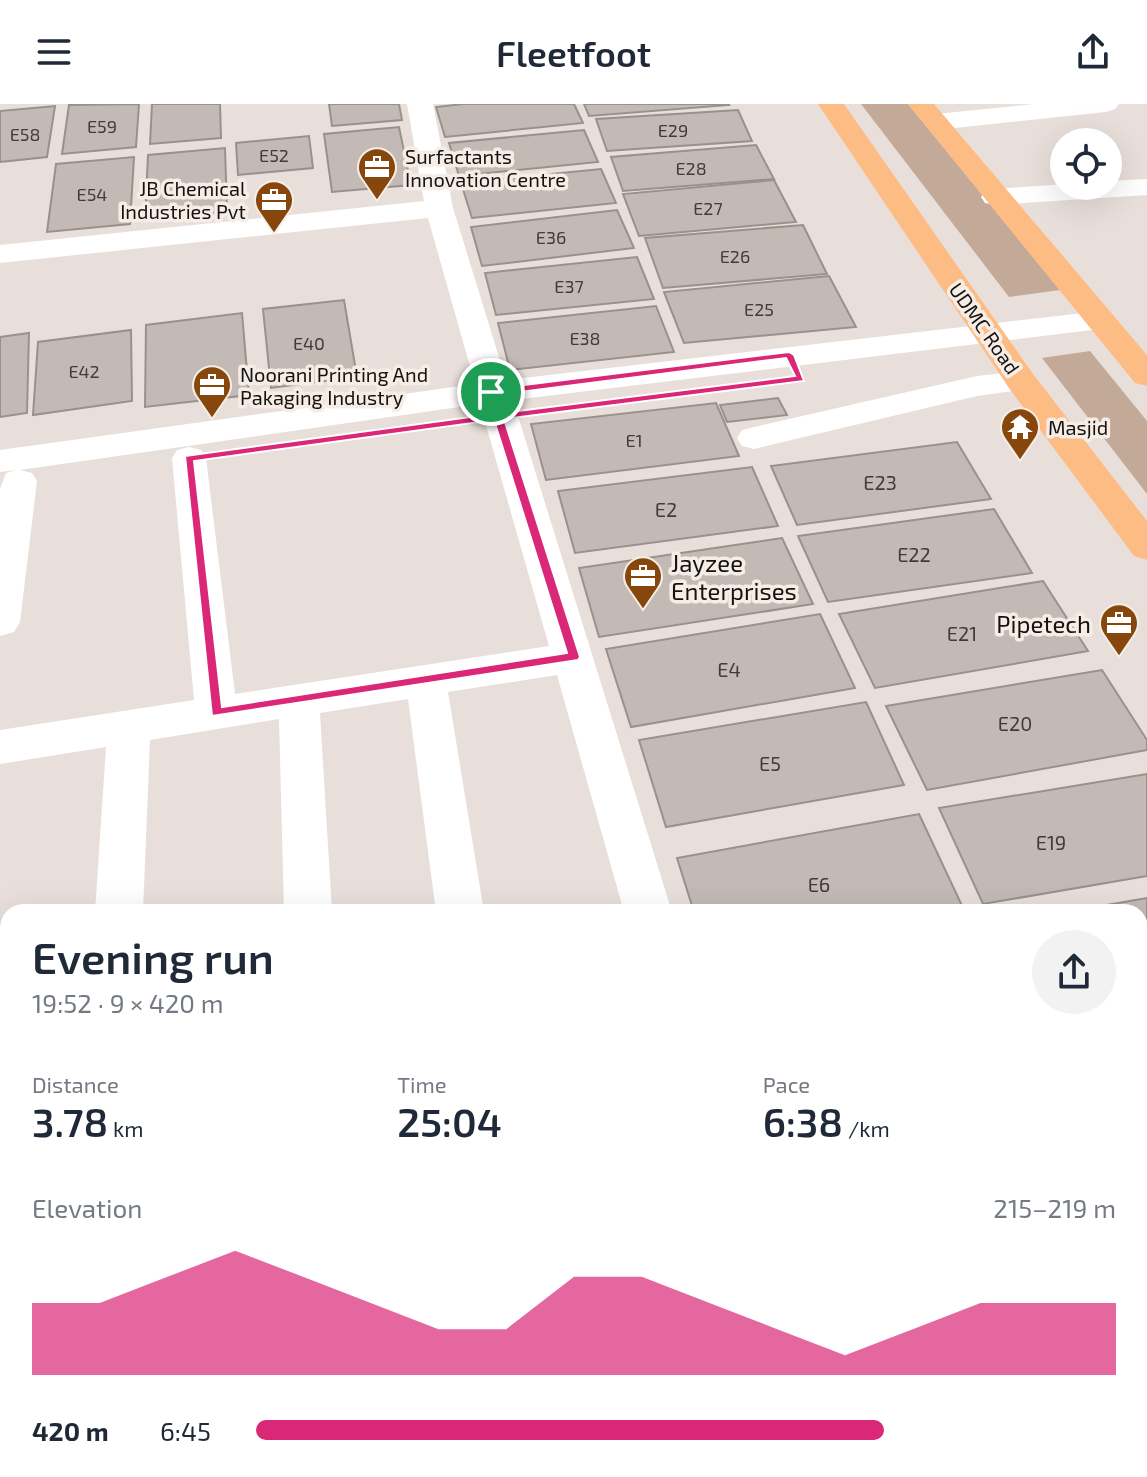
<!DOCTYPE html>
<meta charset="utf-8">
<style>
body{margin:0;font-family:"Exo 2",sans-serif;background:#f2f2f3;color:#1f2937;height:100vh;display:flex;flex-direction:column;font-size:30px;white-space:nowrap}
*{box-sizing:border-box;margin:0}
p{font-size:26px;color:#747a83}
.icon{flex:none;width:44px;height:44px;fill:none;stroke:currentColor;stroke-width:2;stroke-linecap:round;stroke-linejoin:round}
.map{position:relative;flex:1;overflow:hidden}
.drawer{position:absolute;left:0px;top:800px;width:1148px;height:574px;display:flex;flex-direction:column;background:#fff;border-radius:24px 24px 0 0;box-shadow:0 8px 32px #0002}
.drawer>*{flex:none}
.tools{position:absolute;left:1050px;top:24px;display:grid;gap:16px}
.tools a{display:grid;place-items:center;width:72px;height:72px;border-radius:50%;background:#fff;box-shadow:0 8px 32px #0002;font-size:40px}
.pin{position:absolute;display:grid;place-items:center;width:68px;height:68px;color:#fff;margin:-34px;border:4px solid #fff;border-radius:50%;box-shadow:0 2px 8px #0007}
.round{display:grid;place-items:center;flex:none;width:84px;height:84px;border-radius:42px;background:#f2f2f3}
.head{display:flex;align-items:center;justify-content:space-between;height:136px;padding:0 32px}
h1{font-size:44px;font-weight:600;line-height:60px}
.figures{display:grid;grid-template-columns:repeat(3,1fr);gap:12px;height:136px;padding:8px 32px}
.figures div{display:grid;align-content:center}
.figures b{font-size:40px;font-weight:600}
.figures small{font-size:22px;font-weight:400}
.figures p{font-size:22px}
.chart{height:224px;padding:16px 32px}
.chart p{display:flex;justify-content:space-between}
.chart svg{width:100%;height:144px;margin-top:8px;fill:#db2777;opacity:.7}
ul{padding:0 32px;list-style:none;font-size:26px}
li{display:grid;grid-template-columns:128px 96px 1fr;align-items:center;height:60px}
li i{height:20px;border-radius:10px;background:#db2777}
header{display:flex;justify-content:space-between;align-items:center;height:104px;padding:0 32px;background:#fff;font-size:36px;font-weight:600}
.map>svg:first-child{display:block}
</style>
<header><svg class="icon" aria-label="menu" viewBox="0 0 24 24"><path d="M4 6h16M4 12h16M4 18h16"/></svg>Fleetfoot<svg class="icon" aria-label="share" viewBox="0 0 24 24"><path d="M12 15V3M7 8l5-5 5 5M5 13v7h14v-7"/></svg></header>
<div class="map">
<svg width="1147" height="1373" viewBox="0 0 1147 1373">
<rect width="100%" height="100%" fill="#e9dfda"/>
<!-- green -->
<g fill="#c3a998">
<polygon points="861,0 908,0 1060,186 1009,193"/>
<polygon points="1090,247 1147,317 1147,390 1042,254"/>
</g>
<!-- building -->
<g fill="#c3bab5" stroke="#99918b" stroke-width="2">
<polygon points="139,0 136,43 62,50 69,1"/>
<polygon points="152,0 220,0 221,34 150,40"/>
<polygon points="329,0 399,0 402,16 332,22"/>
<polygon points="463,0 574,0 583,19 445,33 436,3"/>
<polygon points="584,0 728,0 729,1 589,12"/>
<polygon points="55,2 47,53 0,58 0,7"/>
<polygon points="738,6 752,37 607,47 596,15"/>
<polygon points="399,23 411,81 332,88 324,30"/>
<polygon points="584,26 598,58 459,72 449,39"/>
<polygon points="309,32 313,64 238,71 236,39"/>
<polygon points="756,41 774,75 623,87 611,53"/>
<polygon points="225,44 227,108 145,116 148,51"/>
<polygon points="134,53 130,120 47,128 56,60"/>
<polygon points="601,65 616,99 472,114 461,79"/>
<polygon points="774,76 796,118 639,132 623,90"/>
<polygon points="617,106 634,144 482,162 471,123"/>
<polygon points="803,121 827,170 663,184 645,134"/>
<polygon points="637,153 654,195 496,211 485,169"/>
<polygon points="829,172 856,223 684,239 664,188"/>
<polygon points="344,196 357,273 271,284 263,205"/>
<polygon points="656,202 674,248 510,266 498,219"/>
<polygon points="242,209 249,291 145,303 146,221"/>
<polygon points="131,226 132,297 33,311 38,238"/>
<polygon points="29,229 27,309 0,313 0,233"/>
<polygon points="778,294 787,311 727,318 720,301"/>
<polygon points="716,299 739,352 546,376 531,320"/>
<polygon points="957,338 991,395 797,421 771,362"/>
<polygon points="752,363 778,422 575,449 558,387"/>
<polygon points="994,405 1032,469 828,498 798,432"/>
<polygon points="782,434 813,500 599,533 579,464"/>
<polygon points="1043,477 1088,547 875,584 839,510"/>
<polygon points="820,510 855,584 631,623 606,545"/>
<polygon points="1102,566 1147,636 1147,646 927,686 886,602"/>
<polygon points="866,598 904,681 666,723 639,636"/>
<polygon points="1147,670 1147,772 983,800 939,704"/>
<polygon points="919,710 964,806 694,808 677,754"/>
<polygon points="1147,794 1147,912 1140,914 1140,808 1066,808"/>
<polygon points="1147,944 1147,1085 1140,1086 1140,946"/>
<polygon points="1140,1189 1147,1204 1147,1304 1140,1306"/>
<polygon points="1147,1345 1147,1373 1039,1373 1066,1366 1140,1366 1140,1347"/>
</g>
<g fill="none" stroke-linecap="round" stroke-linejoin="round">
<!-- minor -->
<g fill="#fff" fill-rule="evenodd">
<polygon points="407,0 433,0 453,104 506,276 1100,207 1111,209 1116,216 1111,223 1100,225 513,296 672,808 624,808 557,571 448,588 484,808 436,808 408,595 320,609 332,808 284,808 279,615 150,636 143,808 95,808 106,643 0,660 0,626 194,596 172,354 177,346 189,343 201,346 206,354 235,590 549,542 480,300 20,366 32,369 37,377 20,518 14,528 0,532 0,385 6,369 15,366 0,368 0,346 475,280 428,114 0,159 0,141 424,97"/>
<polygon points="1034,0 1119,0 1115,5 1106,8 936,26 927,23 923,18 927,13 936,10"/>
<polygon points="1147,75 1147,91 995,101 985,99 981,93 985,87 995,85 1064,80 1108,82 1108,77"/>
<polygon points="1021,267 1033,270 1037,277 1033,284 977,292 754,345 742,342 737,334 742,326 754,323 977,272"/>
<rect x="60" y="1366" width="62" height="7"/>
<polygon points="301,1366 363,1366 364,1373 302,1373"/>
<polygon points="512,1366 574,1366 575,1373 513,1373"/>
<polygon points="779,1366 841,1366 843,1373 781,1373"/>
</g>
<!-- major -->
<g fill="#febc85" fill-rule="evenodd">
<polygon points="818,0 844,0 1033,270 1147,417 1147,456 1134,452 1009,284"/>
<polygon points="908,0 934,0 1147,251 1147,282 1135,279"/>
</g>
</g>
<!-- route -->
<path fill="#db2777" stroke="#fff" stroke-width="2" fill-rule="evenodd" d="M789,248L794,251L804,277L504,315L580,553L578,556L212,612L185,352L493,310L486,288L491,285ZM786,254L795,272L502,309L497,291ZM494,316L567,549L222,603L194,357Z"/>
<!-- icons -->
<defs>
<g id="office-pin" transform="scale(2)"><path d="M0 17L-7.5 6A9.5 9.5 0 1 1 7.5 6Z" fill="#86460c" stroke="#f6ede7"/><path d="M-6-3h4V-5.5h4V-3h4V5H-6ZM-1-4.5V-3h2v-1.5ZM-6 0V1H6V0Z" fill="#fff"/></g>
<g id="temple-pin" transform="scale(2)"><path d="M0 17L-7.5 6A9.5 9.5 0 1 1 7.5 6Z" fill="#86460c" stroke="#f6ede7"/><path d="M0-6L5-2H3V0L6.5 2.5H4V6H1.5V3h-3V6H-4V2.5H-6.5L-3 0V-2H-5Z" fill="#fff"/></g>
</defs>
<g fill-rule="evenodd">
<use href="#office-pin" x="377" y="63"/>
<use href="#office-pin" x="274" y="96"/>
<use href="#office-pin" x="212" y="281"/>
<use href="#temple-pin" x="1020" y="323"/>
<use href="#office-pin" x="643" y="472"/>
<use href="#office-pin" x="1119" y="519"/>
</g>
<g text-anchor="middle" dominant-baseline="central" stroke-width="7" stroke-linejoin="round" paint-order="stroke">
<!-- far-number labels -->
<g font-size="18" fill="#403c39">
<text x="102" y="22">E59</text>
<text x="673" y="26">E29</text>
<text x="25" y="30">E58</text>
<text x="274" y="51">E52</text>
<text x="691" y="64">E28</text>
<text x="92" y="90">E54</text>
<text x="708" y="104">E27</text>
<text x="551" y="133">E36</text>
<text x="735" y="152">E26</text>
<text x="569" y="182">E37</text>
<text x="759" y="205">E25</text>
<text x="585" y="234">E38</text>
<text x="309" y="239">E40</text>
<text x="84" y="267">E42</text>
<text x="634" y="336">E1</text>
</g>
<!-- far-poi labels -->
<g font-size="20" fill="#151210" stroke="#f6ede7" text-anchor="start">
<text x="405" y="52">Surfactants<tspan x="405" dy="23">Innovation Centre</tspan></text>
<text x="246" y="84" text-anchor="end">JB Chemical<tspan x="246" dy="23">Industries Pvt</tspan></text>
<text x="240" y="270">Noorani Printing And<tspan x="240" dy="23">Pakaging Industry</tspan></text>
<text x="1048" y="323">Masjid</text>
</g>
<!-- far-street labels -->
<g font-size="20" fill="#151210" stroke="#f6ede7">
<text transform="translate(985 224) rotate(55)">UDMC Road</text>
</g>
<!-- number labels -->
<g font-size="20" fill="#403c39">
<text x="880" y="378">E23</text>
<text x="666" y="405">E2</text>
<text x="914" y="450">E22</text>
<text x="962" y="529">E21</text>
<text x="729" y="565">E4</text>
<text x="1015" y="619">E20</text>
<text x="770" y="659">E5</text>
<text x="1051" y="738">E19</text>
<text x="819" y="780">E6</text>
</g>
<!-- poi labels -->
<g font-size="24" fill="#151210" stroke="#f6ede7" text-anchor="start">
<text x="671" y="458">Jayzee<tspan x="671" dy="28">Enterprises</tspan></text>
<text x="1091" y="519" text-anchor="end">Pipetech</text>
</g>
</g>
</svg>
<div class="tools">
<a><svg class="icon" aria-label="locate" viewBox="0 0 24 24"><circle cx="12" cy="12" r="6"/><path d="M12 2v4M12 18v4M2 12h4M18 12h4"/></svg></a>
</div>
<div class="pin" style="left:491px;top:288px;background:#1e9e55"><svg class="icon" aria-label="arrive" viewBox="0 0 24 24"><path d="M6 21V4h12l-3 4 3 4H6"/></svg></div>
<section class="drawer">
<div class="head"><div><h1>Evening run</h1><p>19:52 · 9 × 420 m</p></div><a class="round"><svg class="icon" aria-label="share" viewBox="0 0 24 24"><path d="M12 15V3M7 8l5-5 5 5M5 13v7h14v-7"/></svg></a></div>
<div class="figures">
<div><p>Distance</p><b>3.78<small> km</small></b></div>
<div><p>Time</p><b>25:04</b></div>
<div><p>Pace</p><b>6:38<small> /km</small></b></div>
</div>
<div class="chart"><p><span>Elevation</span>215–219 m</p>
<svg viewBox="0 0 160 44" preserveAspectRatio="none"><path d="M0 44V22L10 22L20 14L30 6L40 14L50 22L60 30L70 30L80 14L90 14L100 22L110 30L120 38L130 30L140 22L150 22L160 22V44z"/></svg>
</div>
<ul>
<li><b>420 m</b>6:45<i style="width:73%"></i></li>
</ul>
</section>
</div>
